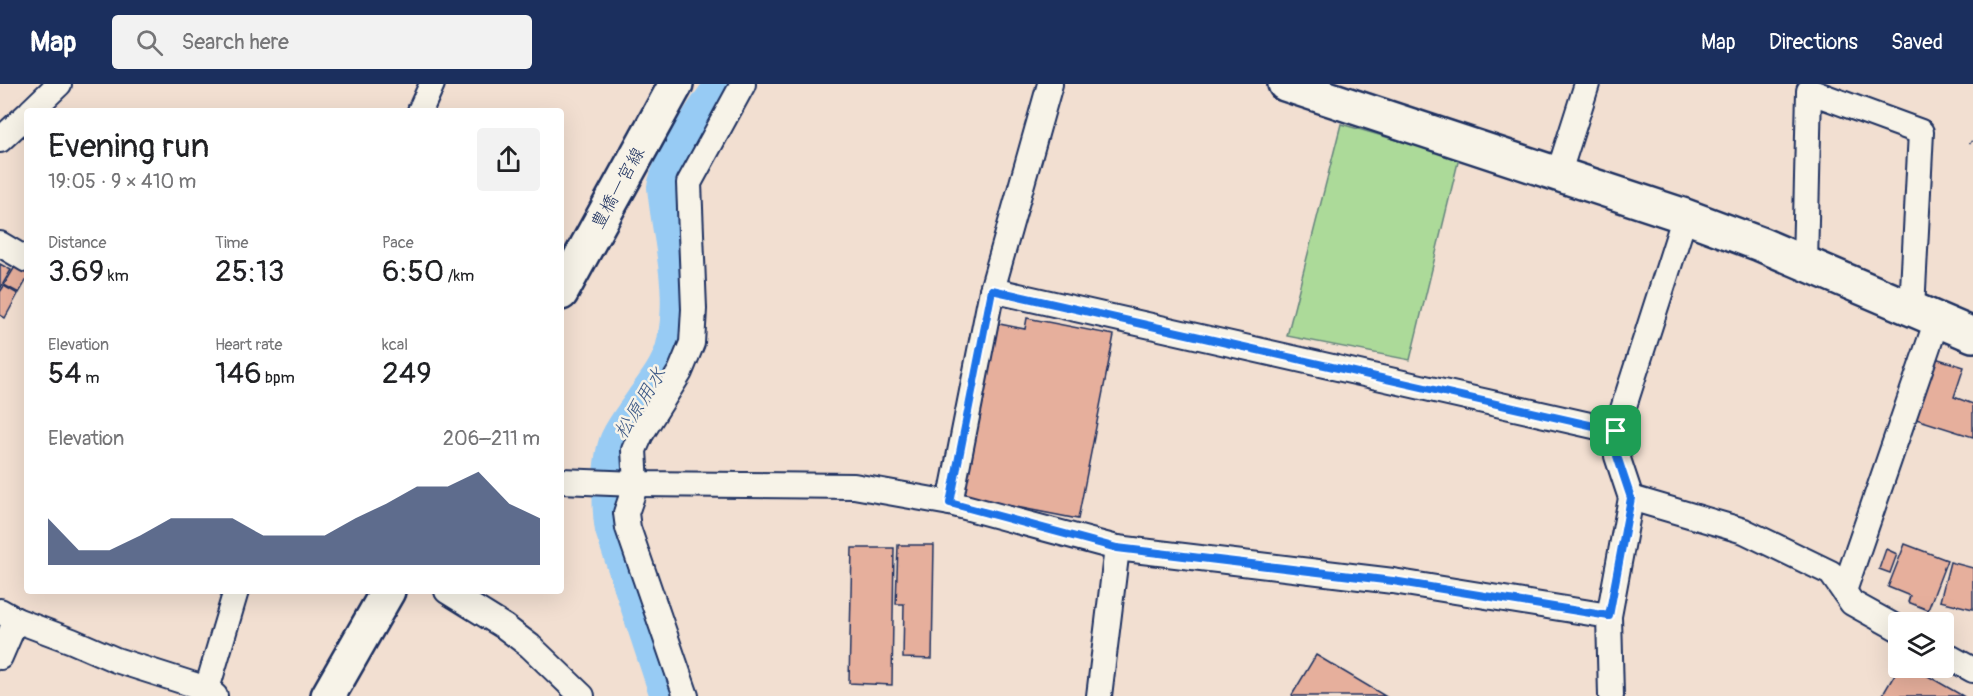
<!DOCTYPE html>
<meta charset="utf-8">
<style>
body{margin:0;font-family:Pangolin,"Klee One",sans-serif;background:#f2f2f2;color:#202124;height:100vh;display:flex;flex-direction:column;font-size:22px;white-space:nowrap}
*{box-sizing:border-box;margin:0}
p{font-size:20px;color:#757577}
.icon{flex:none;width:33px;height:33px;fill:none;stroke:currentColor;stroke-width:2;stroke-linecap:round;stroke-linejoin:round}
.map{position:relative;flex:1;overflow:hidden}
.details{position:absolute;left:24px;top:24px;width:540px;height:486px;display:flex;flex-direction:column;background:#fff;border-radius:6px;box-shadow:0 6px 24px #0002}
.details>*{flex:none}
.buttons{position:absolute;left:1888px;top:528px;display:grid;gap:12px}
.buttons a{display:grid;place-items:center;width:66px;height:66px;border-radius:6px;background:#fff;box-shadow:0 6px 24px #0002;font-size:30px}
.pin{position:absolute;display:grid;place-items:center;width:51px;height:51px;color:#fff;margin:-26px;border-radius:12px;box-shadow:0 3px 9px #0006}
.round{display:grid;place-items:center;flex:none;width:63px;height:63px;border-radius:6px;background:#f2f2f2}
.headline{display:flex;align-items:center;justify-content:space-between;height:102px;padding:0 24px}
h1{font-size:33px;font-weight:600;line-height:45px}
.metrics{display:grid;grid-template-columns:repeat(3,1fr);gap:9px;height:102px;padding:6px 24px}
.metrics div{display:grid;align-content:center}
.metrics b{font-size:30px;font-weight:600}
.metrics small{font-size:16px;font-weight:400}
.metrics p{font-size:16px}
.chart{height:168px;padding:12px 24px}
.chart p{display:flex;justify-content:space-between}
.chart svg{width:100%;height:108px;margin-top:6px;fill:#1b2f5e;opacity:.7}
header{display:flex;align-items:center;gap:36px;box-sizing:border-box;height:84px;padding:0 30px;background:#1b2f5e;color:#fff}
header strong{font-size:28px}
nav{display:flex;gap:33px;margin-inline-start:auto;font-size:21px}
.search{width:420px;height:54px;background:#f2f2f2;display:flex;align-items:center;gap:15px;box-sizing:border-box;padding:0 21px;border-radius:6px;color:#757577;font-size:22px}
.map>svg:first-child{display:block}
</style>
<header>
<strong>Map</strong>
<div class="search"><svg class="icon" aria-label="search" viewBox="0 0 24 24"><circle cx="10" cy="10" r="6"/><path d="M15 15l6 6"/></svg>Search here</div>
<nav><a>Map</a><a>Directions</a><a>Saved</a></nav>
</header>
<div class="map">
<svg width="1973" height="612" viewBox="0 0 1973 612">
<rect width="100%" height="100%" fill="#f2dfd1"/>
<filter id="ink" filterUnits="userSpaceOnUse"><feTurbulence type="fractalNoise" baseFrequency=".0167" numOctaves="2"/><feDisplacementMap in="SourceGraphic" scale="12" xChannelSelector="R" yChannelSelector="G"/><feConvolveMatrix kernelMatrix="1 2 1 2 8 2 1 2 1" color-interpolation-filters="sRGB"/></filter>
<g filter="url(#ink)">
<!-- green -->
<polygon fill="#acda99" stroke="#64847c" stroke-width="1.5" points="1341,40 1459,74 1410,276 1287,252"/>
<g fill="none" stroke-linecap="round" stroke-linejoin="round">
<!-- canal -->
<path stroke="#97cbf4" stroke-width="30" d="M665,612L610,446C606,423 606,376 615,355C622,340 633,327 642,313C655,295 668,279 672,257C683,203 667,156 662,103C668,73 702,25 720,0"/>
</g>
<!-- building -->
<g fill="#e6af9c" stroke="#1b2f5e" stroke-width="1.5">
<polygon points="0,180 11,186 0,205"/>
<polygon points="16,181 27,187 27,195 19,209 4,201"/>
<polygon points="4,202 18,210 5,234 0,231 0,208"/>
<polygon points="1027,234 1114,251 1078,435 960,412 994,239 1025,245"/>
<polygon points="1932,273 1964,283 1954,313 1973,320 1973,353 1913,334"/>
<polygon points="1905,460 1947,476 1928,526 1908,518 1910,512 1888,503"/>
<polygon points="898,461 934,461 932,575 903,574 904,520 896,520"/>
<polygon points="852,464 894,464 892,601 849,599"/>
<polygon points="1886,465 1897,470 1890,489 1879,485"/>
<polygon points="1950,478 1973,484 1973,525 1940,517"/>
<polygon points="1316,571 1385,612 1293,612 1292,611"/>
<polygon points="1899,583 1914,584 1963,612 1882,612"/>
</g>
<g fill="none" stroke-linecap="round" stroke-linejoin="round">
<!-- street casing -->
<g stroke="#1b2f5e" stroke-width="28">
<g id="street">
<polyline points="31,27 59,0"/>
<polyline points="420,27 432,0"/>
<polyline points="0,56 27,31"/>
<polyline points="1558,91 1587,0"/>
<polyline points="0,160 27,176"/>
<polyline points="1805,180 1809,7 1921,48 1912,225"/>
<polyline points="992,206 1616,347"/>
<polyline points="561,397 636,400 854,402 950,419 1117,464 1393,497 1609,532"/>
<polyline points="1631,414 1744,447 1831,489 1852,519 1899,545"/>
<polyline points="950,419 992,206 1050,0"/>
<polyline points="447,507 505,543 530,562 582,612"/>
<polyline points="1844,507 1937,236"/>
<polyline points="0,527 16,536 72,557 116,576 207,605 215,612"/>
<polyline points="1944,570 1973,586"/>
<polyline points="0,573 16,536"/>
<polyline points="207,605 236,507"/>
<polyline points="686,612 628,444 626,429 636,400 634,366 641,350 680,288 692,259 694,225 689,99 743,0"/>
<polyline points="1099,612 1117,464"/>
<polyline points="1611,612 1609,532 1631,414 1617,372 1616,347 1685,132"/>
</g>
</g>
<!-- secondary casing -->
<g stroke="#1b2f5e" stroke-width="38">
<g id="secondary">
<polyline points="1285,0 1685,132 1760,160 1973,251"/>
<polyline points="561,209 676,0"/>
<polyline points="328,612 388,507"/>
</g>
</g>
<!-- path -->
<polyline stroke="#1b2f5e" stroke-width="4" stroke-dasharray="1.5 4.5" stroke-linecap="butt" points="1970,58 1973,60"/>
<!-- street -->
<use href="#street" stroke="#f7f3e8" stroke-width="24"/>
<!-- secondary -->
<use href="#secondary" stroke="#f7f3e8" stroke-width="33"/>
</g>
</g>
<g fill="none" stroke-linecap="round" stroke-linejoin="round" filter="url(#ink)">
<!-- route casing -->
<g stroke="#fff" stroke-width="12">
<polygon id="route" points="992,206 1616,347 1617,372 1631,414 1609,532 1393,497 1117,464 950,419"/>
</g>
<!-- route -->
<use href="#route" stroke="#1a73e8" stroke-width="8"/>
</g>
<g text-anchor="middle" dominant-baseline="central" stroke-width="5" stroke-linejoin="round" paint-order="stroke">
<!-- street labels -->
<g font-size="18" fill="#1b2f5e" stroke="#f7f3e8">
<text transform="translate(618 104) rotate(-61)">豊橋一宮線</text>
</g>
<!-- water labels -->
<g font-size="20" font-style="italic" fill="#3a5684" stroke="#f7f3e8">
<text transform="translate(640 319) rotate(-58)">松原用水</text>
</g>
</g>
</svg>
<div class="buttons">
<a><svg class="icon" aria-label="layers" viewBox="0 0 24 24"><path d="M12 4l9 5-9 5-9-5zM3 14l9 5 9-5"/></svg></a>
</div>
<div class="pin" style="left:1616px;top:347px;background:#1e9e55"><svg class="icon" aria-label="arrive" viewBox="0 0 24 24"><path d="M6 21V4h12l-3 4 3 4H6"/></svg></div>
<section class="details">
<div class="headline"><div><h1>Evening run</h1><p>19:05 · 9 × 410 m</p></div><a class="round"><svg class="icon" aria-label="share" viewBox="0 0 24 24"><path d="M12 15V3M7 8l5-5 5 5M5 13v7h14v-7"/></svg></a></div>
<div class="metrics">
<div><p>Distance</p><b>3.69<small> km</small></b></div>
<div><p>Time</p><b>25:13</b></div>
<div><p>Pace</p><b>6:50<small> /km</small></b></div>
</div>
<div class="metrics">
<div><p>Elevation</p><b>54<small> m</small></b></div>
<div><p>Heart rate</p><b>146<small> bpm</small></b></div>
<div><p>kcal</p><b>249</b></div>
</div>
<div class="chart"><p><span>Elevation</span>206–211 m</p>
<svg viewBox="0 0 160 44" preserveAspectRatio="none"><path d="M0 44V25L10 38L20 38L30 32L40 25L50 25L60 25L70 32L80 32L90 32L100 25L110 19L120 12L130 12L140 6L150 19L160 25V44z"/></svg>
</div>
</section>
</div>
